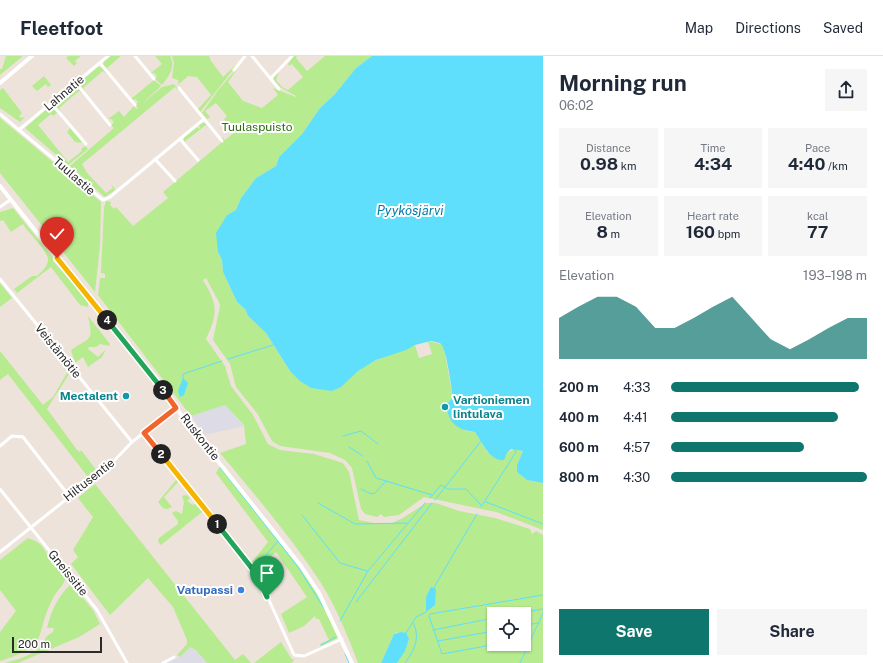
<!DOCTYPE html>
<meta charset="utf-8">
<style>
body{margin:0;font-family:"Public Sans",sans-serif;background:#f6f6f7;color:#1f2937;height:100vh;display:flex;flex-direction:column;font-size:15px;white-space:nowrap}
*{box-sizing:border-box;margin:0}
p{font-size:13px;color:#747a83}
.icon{flex:none;width:22px;height:22px;fill:none;stroke:currentColor;stroke-width:2;stroke-linecap:round;stroke-linejoin:round}
.map{position:relative;flex:1;overflow:hidden}
.sheet{display:flex;flex-direction:column;background:#fff;width:340px}
.sheet>*{flex:none}
.controls{position:absolute;left:487px;top:551px;display:grid;gap:8px}
.controls a{display:grid;place-items:center;width:44px;height:44px;border-radius:0px;background:#fff;box-shadow:0 1px 3px #0004;font-size:20px}
.scale{position:absolute;left:12px;bottom:10px;width:90px;box-sizing:border-box;padding-left:4px;border:2px solid #2a2a2a;border-top:0;font-size:11px;line-height:14px;white-space:nowrap;color:#2a2a2a;-webkit-text-stroke:3px #fff;paint-order:stroke}
.pin{position:absolute;display:grid;place-items:center;width:34px;height:34px;color:#fff;margin:-41px -17px;border-radius:50% 50% 50% 0;rotate:-45deg;box-shadow:0 0 4px #0007}
.pin .icon{rotate:45deg}
.km{position:absolute;width:20px;height:20px;margin:-10px;border-radius:50%;background:#222;color:#fff;font-size:11px;line-height:20px;text-align:center}
.round{display:grid;place-items:center;flex:none;width:42px;height:42px;border-radius:0px;background:#f6f6f7}
.summary{display:flex;align-items:center;justify-content:space-between;height:68px;padding:0 16px}
h1{font-size:22px;font-weight:700;line-height:30px}
.stats{display:grid;grid-template-columns:repeat(3,1fr);gap:6px;height:68px;padding:4px 16px}
.stats div{display:grid;align-content:center;border-radius:0px;background:#f6f6f7;text-align:center}
.stats b{font-size:17px;font-weight:700}
.stats small{font-size:11px;font-weight:400}
.stats p{font-size:11px}
.chart{height:112px;padding:8px 16px}
.chart p{display:flex;justify-content:space-between}
.chart svg{width:100%;height:72px;margin-top:4px;fill:#0f766e;opacity:.7}
.primary-button{display:flex;gap:8px;margin-top:auto;padding:8px 16px}
.primary-button a{flex:1;height:46px;border-radius:0px;background:#0f766e;color:#fff;font-size:16px;font-weight:700;line-height:46px;text-align:center}
.primary-button a+a{background:#f6f6f7;color:#1f2937}
ul{padding:0 16px;list-style:none;font-size:13px}
li{display:grid;grid-template-columns:64px 48px 1fr;align-items:center;height:30px}
li i{height:10px;border-radius:5px;background:#0f766e}
header{display:flex;align-items:center;gap:24px;box-sizing:border-box;height:56px;padding:0 20px;background:#fff;border-bottom:1px solid #e0e1e3}
header strong{font-size:19px}
nav{display:flex;gap:22px;margin-inline-start:auto;font-size:14px}
main{display:flex;flex:1;min-height:0}
.map>svg:first-child{display:block}
</style>
<header>
<strong>Fleetfoot</strong>
<nav><a>Map</a><a>Directions</a><a>Saved</a></nav>
</header>
<main>
<div class="map">
<svg width="543" height="607" viewBox="0 0 543 607">
<rect width="100%" height="100%" fill="#eee3da"/>
<!-- industrial -->
<g fill="#dddbe5">
<polygon points="225,349 244,370 205,379 191,360"/>
<polygon points="190,591 196,594 207,607 166,607 180,601"/>
</g>
<!-- green -->
<g fill="#b6eb8f" fill-rule="evenodd">
<polygon points="6,0 23,0 0,19 0,13 2,13"/>
<polygon points="68,0 80,0 80,1 75,5 77,7 74,10 66,2"/>
<polygon points="111,0 121,0 107,12 109,16 103,9 104,5"/>
<path d="M155,0H170C176,11 169,20 162,29L155,23L157,20L154,17H151L162,8Z"/>
<polygon points="172,0 209,0 211,5 223,21 239,6 200,56 198,53 211,39 197,21 188,20 179,28 179,30 178,24 172,22 174,7"/>
<path d="M294,0H297L296,2L307,15L325,0H372L356,12L335,38L320,52L302,78L279,101L276,110L256,122L241,142L236,154L227,159L218,189V196L222,204L223,216L237,246L245,253L248,260L266,277L290,315L311,332L334,334C342,328 350,320 358,314C376,303 396,296 415,289L419,302L432,298L428,285L441,288L444,293L453,341L447,348L466,375L475,376L487,396L507,397L514,393L523,395L517,409V416L527,424L543,427V474L496,456L424,441L399,459L384,461L381,458L377,461L365,458L361,453L352,412L345,404L330,397L280,390L272,385L257,357L236,331L230,308L213,284L220,250L219,246L206,222L203,224C218,249 218,257 206,283L225,310L231,330L253,359L268,388L280,394L314,398L343,407L349,416L359,464L379,468L392,467L403,462L426,447H436L459,455L495,462L530,473L532,478L536,475L543,479V607H397L409,584L397,576L394,578L381,607H358C348,580 336,551 321,527C291,481 255,439 220,397L246,388L244,369L225,349L191,360L98,239L100,222H105V218L101,217L104,152L106,145L111,146L110,149L114,153L116,151L133,170L168,142L163,136L221,87L220,86L223,84L222,81L225,84L235,76L224,63L227,60L216,47L205,55L210,61L207,63L202,57L219,33L239,10L228,26L243,45L262,52L278,39L273,32L296,41V40L280,31L274,24V21L279,16L276,24L282,31L288,34L303,21L292,8L289,10L288,8ZM494,558H524V588H494Z"/>
<polygon points="98,11 101,11 107,18 103,15 83,32 85,36 79,29 80,26"/>
<polygon points="44,20 51,29 48,31 46,28 37,35 32,30"/>
<polygon points="154,24 161,30 141,49 162,31 174,28 180,36 175,31 82,108 87,117 106,137 113,132 111,129 114,131 115,134 105,141 70,110 114,72 111,69 114,66 111,63 108,63 119,55 124,61 134,50 136,53 138,52 136,49 138,46 135,43 133,44 131,43"/>
<polygon points="74,31 77,31 82,38 79,35 59,52 61,56 55,50 55,46"/>
<polygon points="3,32 22,57 19,60 21,62 25,61 20,66 0,52 0,34"/>
<polygon points="49,51 53,52 57,57 53,60 51,58 38,69 68,106 82,95 81,93 85,90 88,93 68,109 25,72"/>
<polygon points="0,62 101,146 100,190 95,236 0,117"/>
<polygon points="202,67 205,67 209,73 206,69 184,86 184,81 197,71 200,73 199,69"/>
<polygon points="70,72 81,85 81,87 75,86 67,76"/>
<path d="M13,152L53,202V205L88,245V251L80,249L51,211L17,237L14,233L32,220H37C42,216 49,209 48,202C46,194 28,176 23,168L11,176L3,164L0,165V156Z"/>
<polygon points="0,227 12,242 0,251"/>
<path d="M88,260L110,288L109,290L100,288L96,291H89L88,293L98,301L106,293L102,301L88,311L83,301L75,307L71,294C90,281 94,286 88,260Z"/>
<polygon points="0,295 43,349 53,341 67,317 69,318 47,353 77,394 80,396 81,394 97,415 88,421 8,318 0,324"/>
<polygon points="220,410 299,511 319,540 338,581 336,583 321,590 320,588 329,584 319,563 316,563 315,560 304,570 289,577 281,558 307,541 276,496 259,511 259,515 252,506 268,486 216,417"/>
<polygon points="176,424 178,426 164,441 172,451 167,453 163,452 158,446"/>
<polygon points="95,428 235,604 243,598 251,607 207,607 196,594 190,591 180,601 177,599 187,588 187,584 173,551 148,522 110,559 71,508 78,501 73,494 93,461 78,442"/>
<polygon points="187,439 190,442 187,445 193,449 195,448 202,456 161,489 158,486 159,482 178,468 178,465 172,457 176,455 182,458 184,446 182,440"/>
<path d="M28,482C46,488 43,494 53,508C57,513 62,514 66,518C66,528 58,533 53,542C33,581 52,589 0,605V576L16,555L0,534V504Z"/>
<path d="M71,528L93,554L100,568L79,581L18,607H5C16,604 34,599 41,590C47,582 43,582 53,576L54,572H47C51,555 58,540 71,528Z"/>
<polygon points="281,586 291,602 294,604 292,607 254,607"/>
</g>
<!-- water -->
<g fill="#60dffc">
<path d="M372,0H543V427L527,424L517,416V409L523,395L511,393L507,397L504,404C490,406 482,386 475,376C458,374 447,367 447,348L453,341C451,330 447,293 440,287L431,285L415,289L406,294L376,304L358,315L341,331L332,335L311,332L300,325L290,315L266,277L248,260L245,253L237,246L223,216L222,204L218,196L216,177L227,159L236,154L241,142L256,122L276,110L279,101L302,78L320,52L335,38L356,12Z"/>
<polygon points="183,322 188,327 184,339 180,341 178,335"/>
<polygon points="431,531 436,533 435,549 426,556 426,541"/>
<polygon points="401,576 406,577 409,583 405,595 397,607 381,607 394,578"/>
</g>
<g fill="none" stroke-linecap="round" stroke-linejoin="round">
<!-- stream -->
<g stroke="#60dffc" stroke-width="1">
<polyline points="228,303 273,289"/>
<polyline points="183,322 183,318 222,305"/>
<polyline points="343,380 361,375 378,388"/>
<polyline points="349,391 363,400"/>
<polyline points="367,405 376,422 432,439"/>
<polyline points="220,411 298,511 325,554"/>
<polyline points="361,433 369,437 374,438 386,425"/>
<polyline points="430,442 441,429 448,433 466,433 481,449"/>
<polyline points="435,444 481,385"/>
<polyline points="486,446 543,468"/>
<polyline points="318,447 355,468 407,467"/>
<polyline points="481,451 516,396 514,393"/>
<polyline points="302,459 340,507 367,515"/>
<polyline points="255,512 278,485"/>
<polyline points="433,533 477,458"/>
<polyline points="356,546 432,447"/>
<polyline points="515,558 543,553"/>
<polyline points="340,565 368,515 425,447"/>
<polyline points="524,569 539,567"/>
<polyline points="433,574 494,562"/>
<polyline points="406,577 416,561 426,556"/>
<polyline points="524,583 531,582"/>
<polyline points="438,585 494,575"/>
<polyline points="497,588 442,598 429,560 430,558 543,539"/>
<polyline points="321,589 336,581"/>
<polyline points="345,598 349,607"/>
<path d="M405,607C414,595 421,581 413,567"/>
<polyline points="520,607 543,557"/>
</g>
<!-- street -->
<g stroke="#fff" stroke-width="3">
<polyline points="135,0 154,23"/>
<polyline points="252,0 279,33"/>
<polyline points="100,7 135,49"/>
<polyline points="234,14 245,0"/>
<polyline points="271,22 292,0"/>
<polyline points="76,27 110,69"/>
<polyline points="179,32 222,85"/>
<polyline points="51,47 86,88"/>
<polyline points="0,58 103,144 110,141 204,63"/>
<polyline points="20,73 108,0"/>
<polyline points="180,83 198,104"/>
<polyline points="155,103 175,125"/>
<polyline points="0,151 10,144"/>
<polyline points="0,223 132,386"/>
<polyline points="144,377 258,520 294,599 304,600 342,583"/>
<polyline points="0,390 12,380 23,381 69,440"/>
<polyline points="0,433 97,554 127,607"/>
<polyline points="0,496 112,407 132,386 177,351"/>
<polyline points="163,607 174,601"/>
</g>
<!-- secondary -->
<g stroke="#fff" stroke-width="4">
<polyline points="0,27 32,0"/>
<polyline points="0,130 301,510 319,537 352,607"/>
</g>
</g>
<g fill="none" stroke-linecap="round" stroke-linejoin="round">
<!-- split-1 casing -->
<g stroke="#fff" stroke-width="8">
<polyline id="split-1" points="217,468 258,520 267,541"/>
</g>
<!-- split-2 casing -->
<g stroke="#fff" stroke-width="8">
<polyline id="split-2" points="161,398 217,468"/>
</g>
<!-- split-3 casing -->
<g stroke="#fff" stroke-width="8">
<polyline id="split-3" points="161,398 144,377 176,352 163,334"/>
</g>
<!-- split-4 casing -->
<g stroke="#fff" stroke-width="8">
<polyline id="split-4" points="107,264 163,334"/>
</g>
<!-- split-5 casing -->
<g stroke="#fff" stroke-width="8">
<polyline id="split-5" points="57,202 107,264"/>
</g>
<!-- split-1 -->
<use href="#split-1" stroke="#22a559" stroke-width="5"/>
<!-- split-2 -->
<use href="#split-2" stroke="#f5b400" stroke-width="5"/>
<!-- split-3 -->
<use href="#split-3" stroke="#f0652b" stroke-width="5"/>
<!-- split-4 -->
<use href="#split-4" stroke="#22a559" stroke-width="5"/>
<!-- split-5 -->
<use href="#split-5" stroke="#f5b400" stroke-width="5"/>
</g>
<!-- markers -->
<g fill="#0f9aa8" stroke="#fff" stroke-width="1.5">
<circle cx="126" cy="340" r="4"/>
<circle cx="445" cy="351" r="4"/>
</g>
<circle fill="#3f7fe0" stroke="#fff" stroke-width="1.5" cx="241" cy="534" r="4"/>
<g text-anchor="middle" dominant-baseline="central" stroke-width="4" stroke-linejoin="round" paint-order="stroke">
<!-- street labels -->
<g font-size="12" fill="#2a2a2a" stroke="#fff">
<text transform="translate(64 37) rotate(-40)">Lahnatie</text>
<text transform="translate(74 120) rotate(41)">Tuulastie</text>
<text transform="translate(58 295) rotate(51)">Veistämötie</text>
<text transform="translate(200 381) rotate(52)">Ruskontie</text>
<text transform="translate(89 424) rotate(-38)">Hiltusentie</text>
<text transform="translate(68 517) rotate(51)">Gneissitie</text>
</g>
<!-- park labels -->
<g font-size="12" fill="#2c6f12" stroke="#fff">
<text x="257" y="71">Tuulaspuisto</text>
</g>
<!-- culture labels -->
<g font-size="12" font-weight="bold" fill="#0d838f" stroke="#fff" text-anchor="end">
<text x="118" y="340">Mectalent</text>
<text x="453" y="344" text-anchor="start">Vartioniemen<tspan x="453" dy="14">lintulava</tspan></text>
</g>
<!-- shop labels -->
<g font-size="12" font-weight="bold" fill="#366cbe" stroke="#fff" text-anchor="end">
<text x="233" y="534">Vatupassi</text>
</g>
<!-- water labels -->
<g font-size="13" font-style="italic" fill="#007ba7" stroke="#fff">
<text x="410" y="154">Pyykösjärvi</text>
</g>
</g>
</svg>
<div class="controls">
<a><svg class="icon" aria-label="locate" viewBox="0 0 24 24"><circle cx="12" cy="12" r="6"/><path d="M12 2v4M12 18v4M2 12h4M18 12h4"/></svg></a>
</div>
<div class="scale">200 m</div>
<div class="pin" style="left:267px;top:541px;background:#1e9e55"><svg class="icon" aria-label="arrive" viewBox="0 0 24 24"><path d="M6 21V4h12l-3 4 3 4H6"/></svg></div>
<div class="pin" style="left:57px;top:202px;background:#d93025"><svg class="icon" aria-label="check" viewBox="0 0 24 24"><path d="M5 12l5 5 9-10"/></svg></div>
<b class="km" style="left:217px;top:468px">1</b>
<b class="km" style="left:161px;top:398px">2</b>
<b class="km" style="left:163px;top:334px">3</b>
<b class="km" style="left:107px;top:264px">4</b>
</div>
<section class="sheet">
<div class="summary"><div><h1>Morning run</h1><p>06:02</p></div><a class="round"><svg class="icon" aria-label="share" viewBox="0 0 24 24"><path d="M12 15V3M7 8l5-5 5 5M5 13v7h14v-7"/></svg></a></div>
<div class="stats">
<div><p>Distance</p><b>0.98<small> km</small></b></div>
<div><p>Time</p><b>4:34</b></div>
<div><p>Pace</p><b>4:40<small> /km</small></b></div>
</div>
<div class="stats">
<div><p>Elevation</p><b>8<small> m</small></b></div>
<div><p>Heart rate</p><b>160<small> bpm</small></b></div>
<div><p>kcal</p><b>77</b></div>
</div>
<div class="chart"><p><span>Elevation</span>193–198 m</p>
<svg viewBox="0 0 160 44" preserveAspectRatio="none"><path d="M0 44V19L10 12L20 6L30 6L40 12L50 25L60 25L70 19L80 12L90 6L100 19L110 32L120 38L130 32L140 25L150 19L160 19V44z"/></svg>
</div>
<ul>
<li><b>200 m</b>4:33<i style="width:96%"></i></li>
<li><b>400 m</b>4:41<i style="width:85%"></i></li>
<li><b>600 m</b>4:57<i style="width:68%"></i></li>
<li><b>800 m</b>4:30<i style="width:100%"></i></li>
</ul>
<div class="primary-button"><a>Save</a><a>Share</a></div>
</section>
</main>
